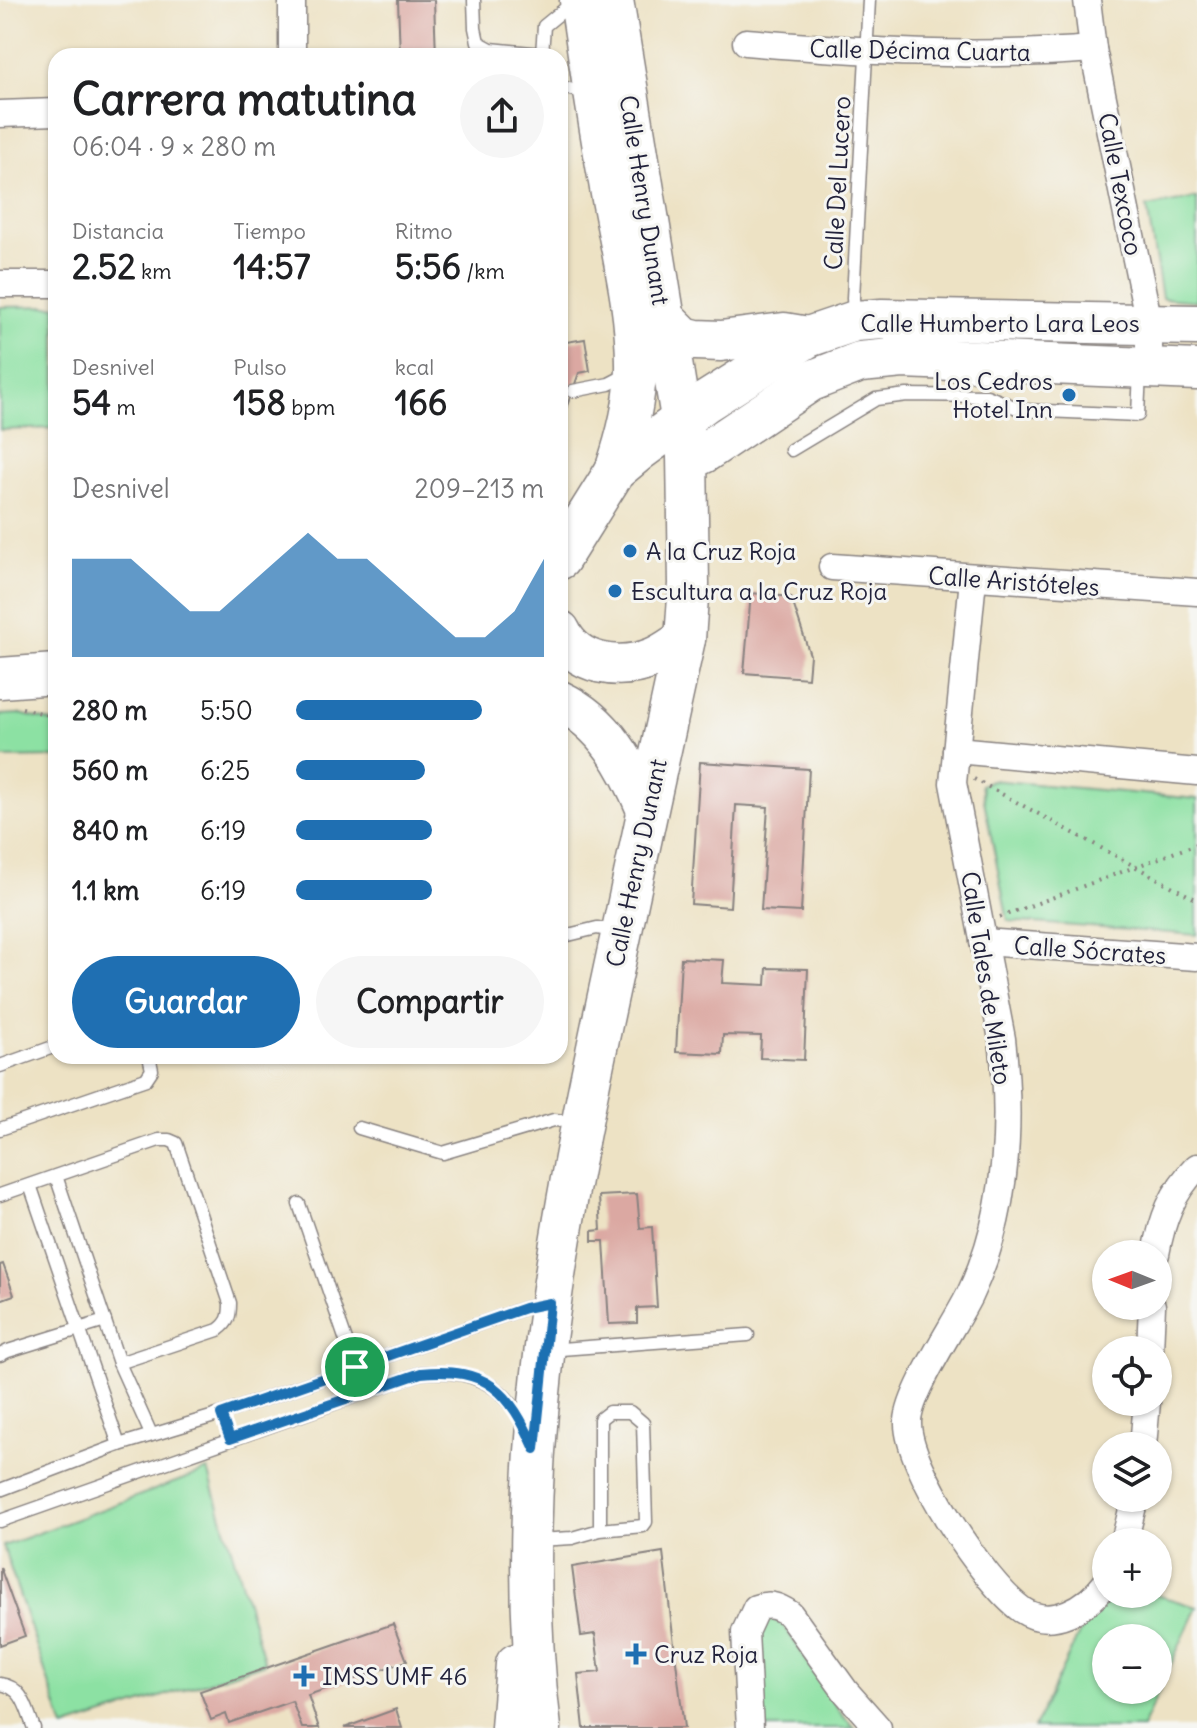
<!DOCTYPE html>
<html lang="es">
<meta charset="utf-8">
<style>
body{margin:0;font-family:Delius,sans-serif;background:#f6f6f6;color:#202124;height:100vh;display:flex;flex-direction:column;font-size:30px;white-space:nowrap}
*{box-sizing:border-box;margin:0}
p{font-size:26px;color:#757577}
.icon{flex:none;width:44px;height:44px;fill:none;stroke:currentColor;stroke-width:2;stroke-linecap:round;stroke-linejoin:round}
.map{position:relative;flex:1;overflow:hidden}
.drawer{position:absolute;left:48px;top:48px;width:520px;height:1016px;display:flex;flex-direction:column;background:#fff;border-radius:24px;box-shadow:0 2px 6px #0004}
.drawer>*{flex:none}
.needle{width:52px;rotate:271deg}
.tools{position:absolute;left:1092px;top:1240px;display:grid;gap:16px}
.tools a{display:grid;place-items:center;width:80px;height:80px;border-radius:50%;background:#fff;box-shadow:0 2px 6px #0004;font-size:40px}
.pin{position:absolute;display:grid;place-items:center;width:68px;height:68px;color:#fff;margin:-34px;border:4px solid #fff;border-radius:50%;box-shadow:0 2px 8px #0007}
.round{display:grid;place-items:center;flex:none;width:84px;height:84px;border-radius:42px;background:#f6f6f6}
.head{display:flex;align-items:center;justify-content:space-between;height:136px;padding:0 24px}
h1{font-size:44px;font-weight:700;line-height:60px}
.stats{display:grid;grid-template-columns:repeat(3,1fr);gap:12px;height:136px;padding:8px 24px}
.stats div{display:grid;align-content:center}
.stats b{font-size:34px;font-weight:700}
.stats small{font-size:22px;font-weight:400}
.stats p{font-size:22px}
.chart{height:224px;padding:16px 24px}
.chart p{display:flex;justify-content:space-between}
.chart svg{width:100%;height:144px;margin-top:8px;fill:#1f6fb2;opacity:.7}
.button{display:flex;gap:16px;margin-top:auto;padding:16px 24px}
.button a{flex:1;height:92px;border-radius:48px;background:#1f6fb2;color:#fff;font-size:32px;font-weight:700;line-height:92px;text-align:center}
.button a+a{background:#f6f6f6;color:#202124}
ul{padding:0 24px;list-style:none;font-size:26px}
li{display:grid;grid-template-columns:128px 96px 1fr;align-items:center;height:60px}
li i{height:20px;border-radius:10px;background:#1f6fb2}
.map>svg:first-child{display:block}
</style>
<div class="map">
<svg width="1197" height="1728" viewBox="0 0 1197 1728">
<rect width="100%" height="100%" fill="#f6f6f2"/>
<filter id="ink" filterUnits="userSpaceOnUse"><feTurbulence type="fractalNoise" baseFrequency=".0125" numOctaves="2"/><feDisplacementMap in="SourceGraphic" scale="16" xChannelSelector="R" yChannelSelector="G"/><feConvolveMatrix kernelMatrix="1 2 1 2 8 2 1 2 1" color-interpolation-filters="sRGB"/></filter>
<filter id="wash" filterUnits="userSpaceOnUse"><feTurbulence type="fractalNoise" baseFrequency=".006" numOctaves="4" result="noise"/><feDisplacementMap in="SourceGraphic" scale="32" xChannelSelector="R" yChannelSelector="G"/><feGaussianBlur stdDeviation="1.8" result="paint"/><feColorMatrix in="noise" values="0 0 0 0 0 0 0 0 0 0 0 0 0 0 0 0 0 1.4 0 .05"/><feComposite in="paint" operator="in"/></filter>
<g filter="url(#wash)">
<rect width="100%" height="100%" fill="#ede2c4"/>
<!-- green -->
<g fill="#8ce1a3" stroke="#57826f" stroke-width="2" fill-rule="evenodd">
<polygon points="1197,198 1197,301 1162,298 1147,207"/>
<polygon points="56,306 56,428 0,430 0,307"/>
<polygon points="20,714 56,723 56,757 0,758 0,715"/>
<polygon points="991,780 1197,799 1197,935 1008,921 981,785"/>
<polygon points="208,1470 265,1663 64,1728 3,1546"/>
<path d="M1111,1594H1153L1197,1607L1142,1728H1034L1084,1623ZM1106,1638H1158V1690H1106Z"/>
<polygon points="763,1619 773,1619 785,1627 842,1715 855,1728 764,1728 756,1625"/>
</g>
<g id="blocks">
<!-- building -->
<g fill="#dba8a2">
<polygon points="398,0 434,0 436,56 400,56"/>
<polygon points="585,339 590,371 579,373 560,425 560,343"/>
<polygon points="751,593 791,597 810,655 808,678 744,673"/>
<polygon points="700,762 809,769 801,912 761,910 768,807 736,805 730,907 691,904"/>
<polygon points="681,958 724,960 722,983 766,985 767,968 808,969 804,1060 760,1058 761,1036 723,1035 722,1054 676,1052"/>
<polygon points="637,1194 640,1228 652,1227 657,1307 637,1308 637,1323 609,1324 604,1241 592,1241 592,1231 601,1230 599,1196"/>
<polygon points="3,1264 14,1295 0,1300 0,1265"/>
<polygon points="663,1552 684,1728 584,1728 578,1674 600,1672 595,1634 581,1636 572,1567"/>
<polygon points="0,1567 25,1636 0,1645"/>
<polygon points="393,1624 407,1661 308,1695 319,1728 302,1728 292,1701 229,1723 226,1714 211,1720 200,1691"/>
<polygon points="396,1709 402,1728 344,1728"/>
</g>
</g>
</g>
<g filter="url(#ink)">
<use href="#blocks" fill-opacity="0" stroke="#888280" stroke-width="2"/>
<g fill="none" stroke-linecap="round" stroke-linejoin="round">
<!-- service casing -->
<g stroke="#888280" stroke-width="15">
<g id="service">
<polyline points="474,0 475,28 478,42 491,49 542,54 543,56"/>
<polyline points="542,54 544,26 566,8 574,6"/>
<polyline points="560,87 579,91 589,89"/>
<polyline points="854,314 853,298 869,0"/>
<polyline points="573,391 609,384 630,373"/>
<polyline points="791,450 876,399 907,395 987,396 1022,410 1138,415 1140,371"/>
<polyline points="560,937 597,928 615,931"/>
<polyline points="0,1066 56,1046"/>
<polyline points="359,1128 443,1153 554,1120 575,1122"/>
<polyline points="0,1129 146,1079 152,1070 149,1056"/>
<polyline points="56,1176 119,1363 151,1434"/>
<polyline points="30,1185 119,1445"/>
<path d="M0,1195L159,1140H169L176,1143L230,1303C230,1316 229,1322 218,1330L119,1363"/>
<polyline points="299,1204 355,1367"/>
<polyline points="549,1347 561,1349 748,1335"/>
<polyline points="0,1355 8,1351 105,1321"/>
<polyline points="0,1490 119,1445 221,1414 525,1308 546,1304"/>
<path d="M0,1521L421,1373C469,1369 504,1381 526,1428"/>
<polyline points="538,1540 572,1538 600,1530 643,1526 646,1522 643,1423 630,1412 609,1412 600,1419 600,1530"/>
<path d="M0,1684C23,1687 26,1708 34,1728"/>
</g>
</g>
<!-- minor casing -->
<g stroke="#888280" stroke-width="29">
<g id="minor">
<polyline points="1087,0 1093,49 1149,323 1149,368"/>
<path d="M746,42C863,52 977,58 1093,49"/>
<polyline points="292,56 292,0"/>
<polyline points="0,114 56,112"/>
<polyline points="0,284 56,284"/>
<polyline points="832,567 1197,592"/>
<path d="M973,579L953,783L1002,1039C1012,1125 1007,1217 969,1296C954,1326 910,1391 908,1421C906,1466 985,1584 1022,1610C1052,1630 1088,1607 1106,1583"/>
<polyline points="956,750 1197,772"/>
<polyline points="983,942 1197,957"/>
<path d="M1156,1254C1162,1220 1172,1192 1197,1167"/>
<polyline points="1150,1350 1152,1306"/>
<polyline points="1143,1446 1147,1402"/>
<polyline points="1124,1542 1135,1498"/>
<path d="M750,1728L745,1632L756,1608C770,1603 778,1606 790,1614L846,1692L878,1728"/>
</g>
</g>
<!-- primary casing -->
<g stroke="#888280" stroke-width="43">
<g id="primary">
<path d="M580,0C589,61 598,121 609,182C619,243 637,307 636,370C635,405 626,439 615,471"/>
<polyline points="664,317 684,337 696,340 721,341 784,333 808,337"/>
<polyline points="687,455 702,454 811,381 860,362 903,358 1197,370"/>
<polyline points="560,559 615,471 639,451 707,401 808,337 855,321 882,319 1197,325"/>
<path d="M560,631C576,666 620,671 653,658C664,654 675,645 685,639"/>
<polyline points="0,678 56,674"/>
<path d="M560,701C605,722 629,766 647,810"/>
<polyline points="511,1728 516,1664"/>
<path d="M541,1728C511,1492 553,1255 602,1024C629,896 657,767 685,639L689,584L687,455L613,0"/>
</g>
</g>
<!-- path -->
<g stroke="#888280" stroke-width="4" stroke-dasharray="2 6" stroke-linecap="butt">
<polyline points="22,708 56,717"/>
<polyline points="974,779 1197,900"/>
<polyline points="1000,917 1197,844"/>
</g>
<!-- service -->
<use href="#service" stroke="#fff" stroke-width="12"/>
<!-- minor -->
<use href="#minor" stroke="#fff" stroke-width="26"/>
<!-- primary -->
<use href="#primary" stroke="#fff" stroke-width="40"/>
</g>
</g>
<g fill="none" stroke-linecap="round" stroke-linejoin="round" filter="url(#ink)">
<!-- route casing -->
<g stroke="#fff" stroke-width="16">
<path id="route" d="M550,1303L535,1449C509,1391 488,1367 421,1373L230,1439L221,1414L525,1308Z"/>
</g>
<!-- route -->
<use href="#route" stroke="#1f6fb2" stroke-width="10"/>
</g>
<!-- markers -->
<g fill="#1f6fb2" stroke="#f6f6f2" stroke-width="3">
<circle cx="1069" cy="395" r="8"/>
<circle cx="630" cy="551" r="8"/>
<circle cx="615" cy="591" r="8"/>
<path d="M632 1642h8v8h8v8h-8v8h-8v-8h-8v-8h8z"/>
<path d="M300 1664h8v8h8v8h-8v8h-8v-8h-8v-8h8z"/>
</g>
<g text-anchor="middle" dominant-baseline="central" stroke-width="6" stroke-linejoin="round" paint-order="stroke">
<!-- street labels -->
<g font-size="24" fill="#22223b" stroke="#f6f6f2">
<text transform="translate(920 50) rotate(1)">Calle Décima Cuarta</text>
<text transform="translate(837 183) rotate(-87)">Calle Del Lucero</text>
<text transform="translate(1121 184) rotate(79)">Calle Texcoco</text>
<text transform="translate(645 200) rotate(81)">Calle Henry Dunant</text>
<text x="1000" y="323">Calle Humberto Lara Leos</text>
<text transform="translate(1014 581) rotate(4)">Calle Aristóteles</text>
<text transform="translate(636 863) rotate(-78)">Calle Henry Dunant</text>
<text transform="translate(1090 950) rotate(4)">Calle Sócrates</text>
<text transform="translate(987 978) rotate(81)">Calle Tales de Mileto</text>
</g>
<!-- poi labels -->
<g font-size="24" fill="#22223b" stroke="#f6f6f2" text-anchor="start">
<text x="1053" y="381" text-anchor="end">Los Cedros<tspan x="1053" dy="28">Hotel Inn</tspan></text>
<text x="646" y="551">A la Cruz Roja</text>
<text x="631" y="591">Escultura a la Cruz Roja</text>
<text x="654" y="1654">Cruz Roja</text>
<text x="322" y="1676">IMSS UMF 46</text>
</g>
</g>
</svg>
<div class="tools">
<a><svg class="needle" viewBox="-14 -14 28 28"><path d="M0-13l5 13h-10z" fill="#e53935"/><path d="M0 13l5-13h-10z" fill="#757577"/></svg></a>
<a><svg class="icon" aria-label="locate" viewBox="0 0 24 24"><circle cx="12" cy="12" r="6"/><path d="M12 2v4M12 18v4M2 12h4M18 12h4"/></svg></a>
<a><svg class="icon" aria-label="layers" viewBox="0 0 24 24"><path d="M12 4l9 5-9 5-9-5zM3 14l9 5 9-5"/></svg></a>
<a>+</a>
<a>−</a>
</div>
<div class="pin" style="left:355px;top:1367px;background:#1e9e55"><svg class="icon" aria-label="arrive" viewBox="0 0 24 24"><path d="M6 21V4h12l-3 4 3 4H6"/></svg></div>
<section class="drawer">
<div class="head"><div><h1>Carrera matutina</h1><p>06:04 · 9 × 280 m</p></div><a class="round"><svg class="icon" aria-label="share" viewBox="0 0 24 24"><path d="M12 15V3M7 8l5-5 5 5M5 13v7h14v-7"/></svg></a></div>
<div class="stats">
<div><p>Distancia</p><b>2.52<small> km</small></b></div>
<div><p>Tiempo</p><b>14:57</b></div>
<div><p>Ritmo</p><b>5:56<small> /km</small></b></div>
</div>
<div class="stats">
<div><p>Desnivel</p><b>54<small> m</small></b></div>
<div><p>Pulso</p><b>158<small> bpm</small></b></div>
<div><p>kcal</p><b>166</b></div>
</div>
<div class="chart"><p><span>Desnivel</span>209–213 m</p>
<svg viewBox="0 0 160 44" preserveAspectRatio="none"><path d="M0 44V14L10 14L20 14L30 22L40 30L50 30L60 22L70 14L80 6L90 14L100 14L110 22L120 30L130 38L140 38L150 30L160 14V44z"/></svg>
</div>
<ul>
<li><b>280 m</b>5:50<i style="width:75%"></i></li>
<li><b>560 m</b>6:25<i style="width:52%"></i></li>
<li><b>840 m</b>6:19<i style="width:55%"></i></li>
<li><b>1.1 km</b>6:19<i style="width:55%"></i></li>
</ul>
<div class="button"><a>Guardar</a><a>Compartir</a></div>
</section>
</div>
